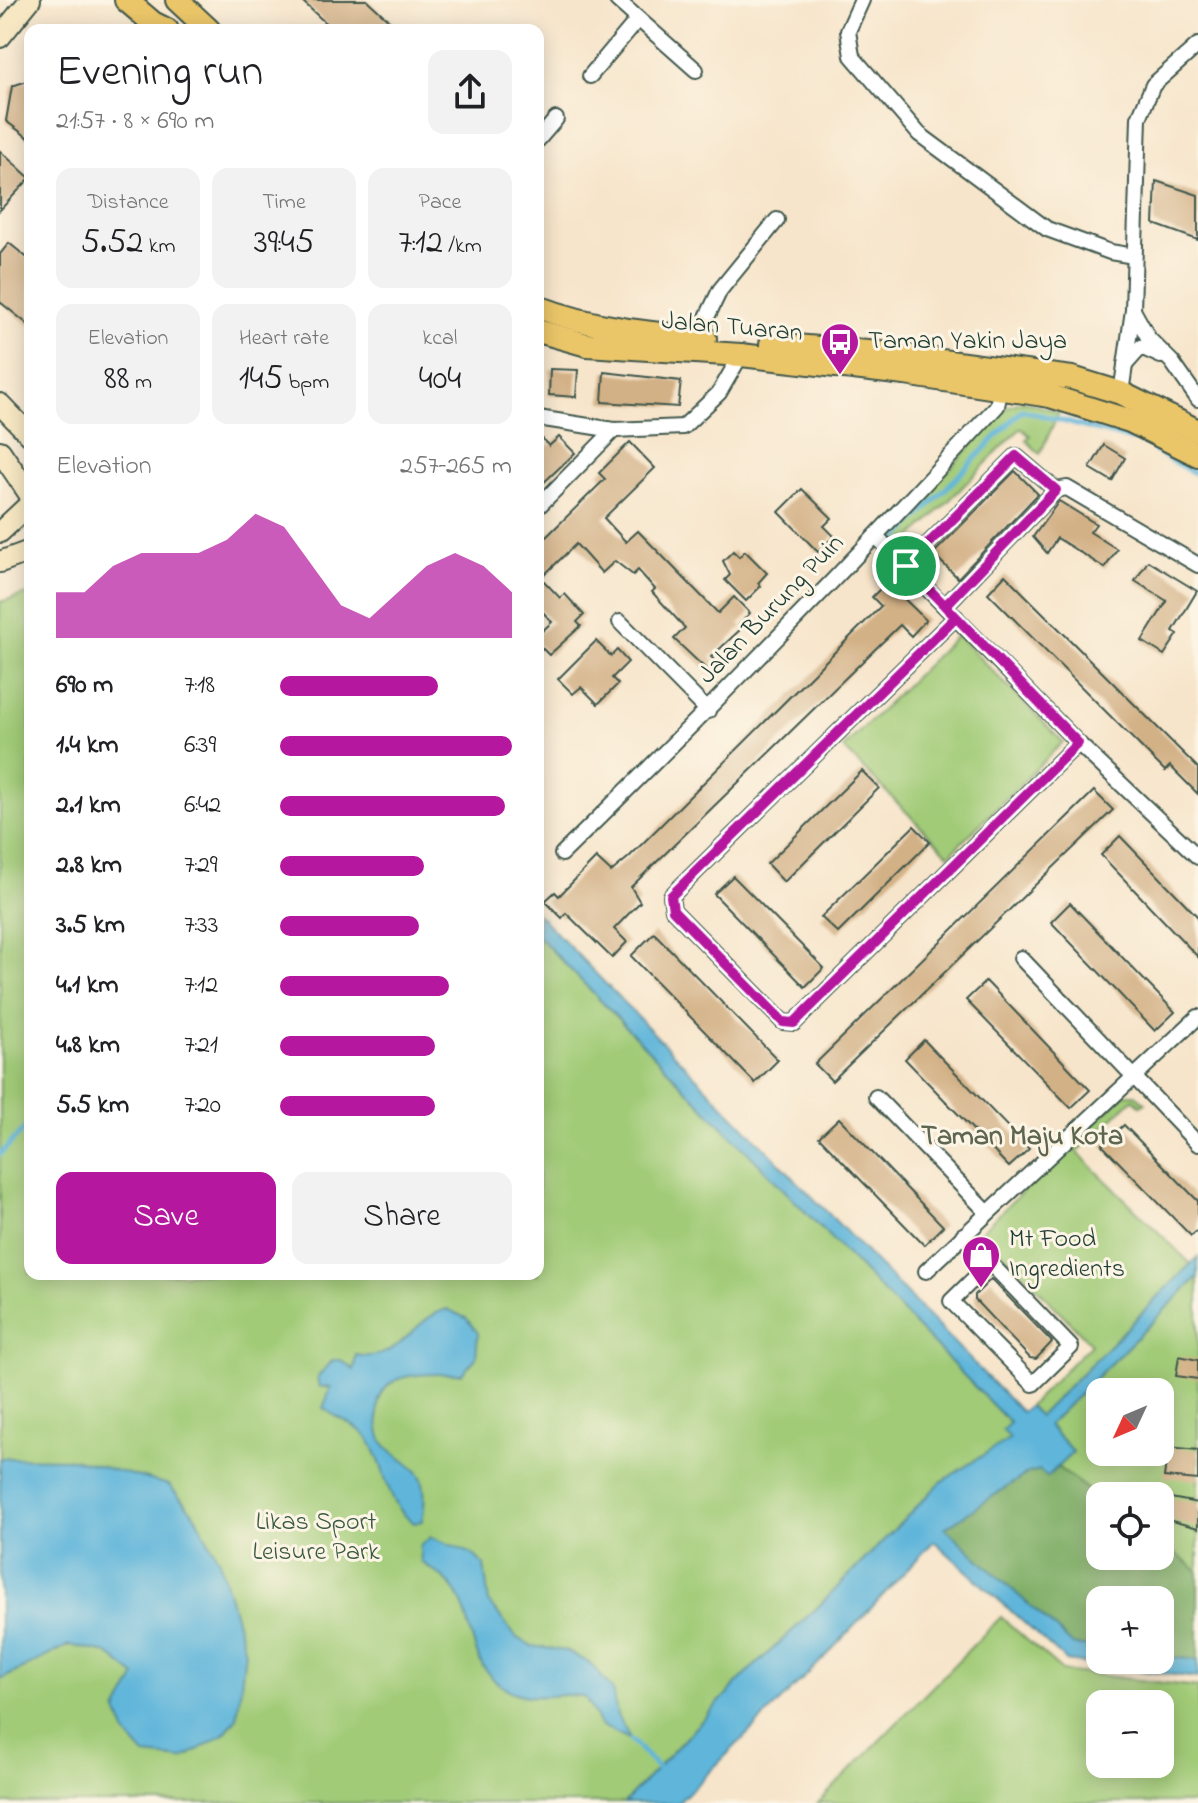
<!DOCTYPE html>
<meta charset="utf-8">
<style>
body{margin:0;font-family:"Indie Flower",sans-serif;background:#f2f2f2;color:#202124;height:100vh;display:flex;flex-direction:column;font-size:30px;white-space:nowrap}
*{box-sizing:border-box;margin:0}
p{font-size:26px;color:#757577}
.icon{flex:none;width:44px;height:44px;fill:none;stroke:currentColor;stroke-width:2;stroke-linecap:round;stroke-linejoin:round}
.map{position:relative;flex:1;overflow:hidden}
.drawer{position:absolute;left:24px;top:24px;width:520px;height:1256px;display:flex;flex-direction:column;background:#fff;border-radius:16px;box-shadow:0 4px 20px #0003}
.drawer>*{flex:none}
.needle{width:52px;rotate:226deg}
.fabs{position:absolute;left:1086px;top:1378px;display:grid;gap:16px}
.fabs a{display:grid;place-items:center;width:88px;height:88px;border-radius:16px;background:#fff;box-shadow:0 4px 20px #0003;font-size:40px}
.pin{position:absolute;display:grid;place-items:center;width:68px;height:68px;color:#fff;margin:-34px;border:4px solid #fff;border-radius:50%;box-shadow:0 2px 8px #0007}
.round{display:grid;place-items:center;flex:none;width:84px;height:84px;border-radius:16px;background:#f2f2f2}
.overview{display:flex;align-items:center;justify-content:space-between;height:136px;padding:0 32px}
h1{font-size:44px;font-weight:600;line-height:60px}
.figures{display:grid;grid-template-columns:repeat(3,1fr);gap:12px;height:136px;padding:8px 32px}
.figures div{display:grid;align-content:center;border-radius:16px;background:#f2f2f2;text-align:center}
.figures b{font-size:34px;font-weight:600}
.figures small{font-size:22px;font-weight:400}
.figures p{font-size:22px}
.chart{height:224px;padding:16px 32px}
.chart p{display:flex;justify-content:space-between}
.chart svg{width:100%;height:144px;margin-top:8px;fill:#b5179e;opacity:.7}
.action{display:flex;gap:16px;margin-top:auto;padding:16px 32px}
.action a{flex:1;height:92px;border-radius:16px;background:#b5179e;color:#fff;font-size:32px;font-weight:600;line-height:92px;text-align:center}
.action a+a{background:#f2f2f2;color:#202124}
ul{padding:0 32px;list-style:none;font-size:26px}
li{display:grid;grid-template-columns:128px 96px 1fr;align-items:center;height:60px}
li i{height:20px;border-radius:10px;background:#b5179e}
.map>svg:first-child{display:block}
</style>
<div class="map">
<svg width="1198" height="1803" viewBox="0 0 1198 1803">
<rect width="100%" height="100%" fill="#fcf5e5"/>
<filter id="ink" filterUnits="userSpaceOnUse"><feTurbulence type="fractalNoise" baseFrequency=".0125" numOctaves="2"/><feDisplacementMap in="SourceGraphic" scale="16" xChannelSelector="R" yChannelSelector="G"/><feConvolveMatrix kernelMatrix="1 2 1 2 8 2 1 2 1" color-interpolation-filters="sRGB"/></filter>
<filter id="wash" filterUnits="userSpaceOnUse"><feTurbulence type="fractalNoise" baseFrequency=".006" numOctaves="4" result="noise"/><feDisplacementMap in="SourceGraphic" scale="32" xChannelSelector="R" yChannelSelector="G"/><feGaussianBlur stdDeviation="1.8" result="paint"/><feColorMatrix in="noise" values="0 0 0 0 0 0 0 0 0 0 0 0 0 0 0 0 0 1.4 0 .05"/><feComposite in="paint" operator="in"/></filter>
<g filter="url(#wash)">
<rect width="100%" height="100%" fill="#f7e5cb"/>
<!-- green -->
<g fill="#a1cb77" stroke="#608456" stroke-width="2" fill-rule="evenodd">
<polygon points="1023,401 1059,412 1040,454 1026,440 1030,436 1021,428 903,547 899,547 890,533 1007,407"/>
<polygon points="30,593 30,1274 538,1274 538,936 1010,1423 1011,1438 941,1482 821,1604 745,1675 624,1803 0,1803 0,602"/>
<polygon points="957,635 1063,742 949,855 843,748"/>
<polygon points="1125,1094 1134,1094 1146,1103 1141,1106 1133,1099 1077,1152 1191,1264 1039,1416 1029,1406 1091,1344 987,1236 982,1241 979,1233"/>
<path d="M1198,1277V1571L1160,1543V1496H1100V1499L1057,1467L1073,1452L1048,1425ZM1100,1392H1160V1452H1100Z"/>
<path d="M1001,1617L1062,1671L1198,1687V1803H818ZM1100,1704H1160V1764H1100Z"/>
</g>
<!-- forest -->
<polygon fill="#80af68" stroke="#50764e" stroke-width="2" points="1057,1467 1100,1499 1100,1556 1160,1556 1160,1543 1198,1571 1198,1660 1160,1656 1160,1600 1100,1600 1100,1648 1073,1645 945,1528 1028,1473 1040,1470 1047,1477"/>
<!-- water -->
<g fill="#5eb5da" stroke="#3e7987" stroke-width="2">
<polygon points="538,914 1021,1412 1029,1406 1039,1416 1198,1257 1198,1277 1048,1425 1073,1452 1047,1477 1040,1470 1028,1473 945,1528 1073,1645 1100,1648 1100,1660 1160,1660 1160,1656 1198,1660 1198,1678 1066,1661 934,1541 825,1657 678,1803 624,1803 745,1675 821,1604 941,1482 1010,1438 1002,1430 1010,1423 538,936"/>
<path d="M447,1309L466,1318L478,1333L476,1358L462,1374C433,1375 383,1367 378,1406C377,1416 378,1435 384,1443C393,1456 414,1464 421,1477C426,1489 425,1508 422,1521L414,1523C384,1503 388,1468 369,1440C360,1426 336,1418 323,1408L331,1388L319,1386L317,1378L333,1360H341L354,1370L356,1355C401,1364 410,1319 447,1309Z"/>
<polygon points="0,1458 73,1459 169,1485 194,1514 219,1560 245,1651 237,1718 223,1735 182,1759 145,1755 126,1734 117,1711 136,1676 107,1653 69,1645 0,1680"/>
<path d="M431,1537L473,1554L484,1565L489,1603L517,1638L532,1646L566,1651L590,1663L612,1689L617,1715L631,1740L600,1725L585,1697C560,1690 539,1703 513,1692C464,1671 478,1623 454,1589C446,1578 432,1570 421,1562L420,1546Z"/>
</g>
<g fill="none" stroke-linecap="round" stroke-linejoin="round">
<!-- stream -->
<g stroke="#5eb5da" stroke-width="5">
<polyline points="1156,452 1198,475"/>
<polyline points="898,538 1022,410 1132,440"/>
<polyline points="0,1154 30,1123"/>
<polyline points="631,1740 658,1768"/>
</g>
</g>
<g id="blocks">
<!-- building -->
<g fill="#d3b186">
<polygon points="301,0 367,0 392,23 386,30 333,30"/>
<polygon points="30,80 30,139 6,121 12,86"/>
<polygon points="0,151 30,178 0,210"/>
<polygon points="1156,181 1198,195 1198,240 1154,224"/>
<polygon points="9,243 30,260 30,326 0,302 0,254"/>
<polygon points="550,369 578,370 576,397 549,395"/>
<polygon points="604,372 681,381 678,407 602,402"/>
<polygon points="538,434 549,446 559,437 575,453 538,488"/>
<polygon points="630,442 655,468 604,518 626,542 638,531 718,613 734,597 750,613 739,625 742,628 711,657 716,661 707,670 674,639 685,628 652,592 655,589 638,570 633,575 615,561 602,573 576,544 541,578 560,598 565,594 584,615 577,622 581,626 549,655 538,644 538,635 552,622 538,607 538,545 605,479 599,473"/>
<polygon points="1104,445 1125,458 1112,481 1090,468"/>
<polygon points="1015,471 1038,494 958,578 933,554"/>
<polygon points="802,489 832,518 824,526 834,536 818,552 779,512"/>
<polygon points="1059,501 1096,524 1090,532 1117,549 1105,568 1057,538 1047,553 1033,537"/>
<polygon points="733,551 739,557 745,551 767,573 758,583 761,586 746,601 725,580 730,575 723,561"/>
<polygon points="1148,561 1197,591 1173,631 1178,634 1164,655 1142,641 1167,601 1135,581"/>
<polygon points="1005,575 1198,768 1198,794 1170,766 1165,771 988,593"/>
<polygon points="887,582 926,620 911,636 900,625 631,887 640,902 614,929 627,942 612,958 566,913 562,918 545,901 555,892 559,896 596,858 611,872 629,857 881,606 872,597"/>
<polygon points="596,641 611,656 617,650 628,662 612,678 618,684 598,704 581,687 573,694 558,679"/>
<polygon points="862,771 879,788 784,882 767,864"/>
<polygon points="1094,791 1113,810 832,1081 815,1064"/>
<polygon points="914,826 930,842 838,933 821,917"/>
<polygon points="1120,836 1198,917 1198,957 1101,855"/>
<polygon points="733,876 824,968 805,987 714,894"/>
<polygon points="1070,903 1175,1012 1155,1031 1051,922"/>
<polygon points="654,933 778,1060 755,1083 631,956"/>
<polygon points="986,981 1090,1090 1071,1108 966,1000"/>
<polygon points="924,1040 1029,1149 1009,1167 905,1059"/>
<polygon points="839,1118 943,1226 924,1245 819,1137"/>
<polygon points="1124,1125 1198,1201 1198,1230 1191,1236 1102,1145"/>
<polygon points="991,1279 1052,1342 1036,1359 1030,1358 975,1300 975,1295"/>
<polygon points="1179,1356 1198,1360 1198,1379 1176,1376"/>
<polygon points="1168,1447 1198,1450 1198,1480 1164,1477"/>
<polygon points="1160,1496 1198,1503 1198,1528 1160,1518"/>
</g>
</g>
</g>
<g filter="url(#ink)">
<use href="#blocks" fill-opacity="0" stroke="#3f564b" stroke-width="2"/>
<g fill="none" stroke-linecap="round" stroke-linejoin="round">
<!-- minor casing -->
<g stroke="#3f564b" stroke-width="18">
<g id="minor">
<polyline points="617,0 696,70"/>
<polyline points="862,0 848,31 852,56 919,134 1047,229 1110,252 1134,256"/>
<polyline points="590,76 638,19"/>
<polyline points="538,140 556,119"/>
<polyline points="1133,310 1149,339 1172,362 1198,399"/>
<polyline points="697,338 720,290 777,220"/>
<polyline points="1125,365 1141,347 1161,356"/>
<polyline points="1121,393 1133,310 1139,118 1153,85 1198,45"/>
<polyline points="538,418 614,430 683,427 719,393 741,355"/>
<polyline points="538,507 614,430"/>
<polyline points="877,537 1078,743 1198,857"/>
<polyline points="906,566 1016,456 1056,490"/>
<polyline points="945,606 1056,490 1067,488 1198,565"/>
<polyline points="956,617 671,896 673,910 783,1022 794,1023 1078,743"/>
<polyline points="620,622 708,711"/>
<path d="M562,854C711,708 856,559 997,406L1001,387"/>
<polyline points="1021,958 1198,1144"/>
<polyline points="876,1097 987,1212"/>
<polyline points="963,1235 1071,1347 1033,1384 951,1301 990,1263"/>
<polyline points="926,1271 1198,1017"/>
</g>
</g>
<!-- secondary casing -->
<g stroke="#3f564b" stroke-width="24">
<g id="secondary">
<polyline points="0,37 30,0"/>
<polyline points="0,404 30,435"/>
<polyline points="0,451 30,495"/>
<polyline points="0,532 30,504"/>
<polyline points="0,562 30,551"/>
</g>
</g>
<!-- primary casing -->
<g stroke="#3f564b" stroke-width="26">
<g id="primary">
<polyline points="126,0 153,23 167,30"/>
<polyline points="177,0 209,30"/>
<path d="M538,307C592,328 647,333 705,338"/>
<polyline points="538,331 587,345 741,355 905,374 1050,396 1130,421 1198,455"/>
<polyline points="771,344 880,353 1072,378 1121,393 1198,431"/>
</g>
</g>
<!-- minor -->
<use href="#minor" stroke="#fff" stroke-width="14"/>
<!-- secondary -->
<use href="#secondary" stroke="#f7e8c3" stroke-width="20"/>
<!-- primary -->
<use href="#primary" stroke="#ebc669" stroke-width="22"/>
</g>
</g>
<g fill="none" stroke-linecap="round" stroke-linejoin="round" filter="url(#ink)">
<!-- route casing -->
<g stroke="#fff" stroke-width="16">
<polyline id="route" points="906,566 956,617 671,896 673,910 783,1022 794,1023 1078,743 956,617 945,606 1056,490 1016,456 906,566"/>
</g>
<!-- route -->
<use href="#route" stroke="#b5179e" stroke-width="10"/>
</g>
<!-- icons -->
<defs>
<g id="bus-pin" transform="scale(2)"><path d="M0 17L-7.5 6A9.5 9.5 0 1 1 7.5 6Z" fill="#b5179e" stroke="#fcf5e5"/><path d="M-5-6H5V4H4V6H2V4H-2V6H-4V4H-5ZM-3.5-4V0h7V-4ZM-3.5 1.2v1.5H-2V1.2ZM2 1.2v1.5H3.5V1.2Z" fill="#fff"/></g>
<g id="shop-pin" transform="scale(2)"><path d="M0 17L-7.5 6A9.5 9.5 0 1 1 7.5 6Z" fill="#b5179e" stroke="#fcf5e5"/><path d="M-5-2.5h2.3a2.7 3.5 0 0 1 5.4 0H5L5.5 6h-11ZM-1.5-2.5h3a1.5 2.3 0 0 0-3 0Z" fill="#fff"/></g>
</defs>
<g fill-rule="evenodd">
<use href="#bus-pin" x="840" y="342"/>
<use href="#shop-pin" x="981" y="1255"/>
</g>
<g text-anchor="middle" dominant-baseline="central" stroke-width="6" stroke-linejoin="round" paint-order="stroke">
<!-- street labels -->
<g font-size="26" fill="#1f3d34" stroke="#fcf5e5">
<text transform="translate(732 328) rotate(5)">Jalan Tuaran</text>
<text transform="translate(772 610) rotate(-46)">Jalan Burung Puin</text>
</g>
<!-- poi labels -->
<g font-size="26" fill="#1f3d34" stroke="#fcf5e5" text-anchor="start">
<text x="868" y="342">Taman Yakin Jaya</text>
<text x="1009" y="1240">Mt Food<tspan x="1009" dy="30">Ingredients</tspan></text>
</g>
<!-- park labels -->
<g font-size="26" fill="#395941" stroke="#fcf5e5">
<text x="316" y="1523">Likas Sport<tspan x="316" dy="30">Leisure Park</tspan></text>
</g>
<!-- neighbourhood labels -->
<g font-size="28" font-weight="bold" fill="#5e6651" stroke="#fcf5e5">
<text x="1022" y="1137">Taman Maju Kota</text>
</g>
</g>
</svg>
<div class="fabs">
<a><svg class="needle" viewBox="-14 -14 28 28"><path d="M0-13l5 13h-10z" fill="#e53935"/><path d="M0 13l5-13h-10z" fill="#757577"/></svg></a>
<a><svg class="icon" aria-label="locate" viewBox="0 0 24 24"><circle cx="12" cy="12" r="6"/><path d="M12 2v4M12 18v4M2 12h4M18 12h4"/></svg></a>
<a>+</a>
<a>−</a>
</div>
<div class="pin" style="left:906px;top:566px;background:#1e9e55"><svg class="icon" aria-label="arrive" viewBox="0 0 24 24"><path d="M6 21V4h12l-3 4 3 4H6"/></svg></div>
<section class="drawer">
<div class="overview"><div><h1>Evening run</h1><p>21:57 · 8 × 690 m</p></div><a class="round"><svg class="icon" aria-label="share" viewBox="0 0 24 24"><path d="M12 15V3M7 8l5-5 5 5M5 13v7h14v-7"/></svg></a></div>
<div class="figures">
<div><p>Distance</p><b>5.52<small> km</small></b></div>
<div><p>Time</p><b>39:45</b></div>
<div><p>Pace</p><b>7:12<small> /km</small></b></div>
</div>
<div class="figures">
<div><p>Elevation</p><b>88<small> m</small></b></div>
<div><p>Heart rate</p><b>145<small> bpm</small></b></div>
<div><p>kcal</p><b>404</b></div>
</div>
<div class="chart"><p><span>Elevation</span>257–265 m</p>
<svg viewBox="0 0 160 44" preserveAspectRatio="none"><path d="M0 44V30L10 30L20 22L30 18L40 18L50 18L60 14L70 6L80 10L90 22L100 34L110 38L120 30L130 22L140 18L150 22L160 30V44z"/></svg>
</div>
<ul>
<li><b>690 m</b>7:18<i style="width:68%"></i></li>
<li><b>1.4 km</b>6:39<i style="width:100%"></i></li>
<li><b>2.1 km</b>6:42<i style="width:97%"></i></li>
<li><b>2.8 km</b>7:29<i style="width:62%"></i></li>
<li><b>3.5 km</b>7:33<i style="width:60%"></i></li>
<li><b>4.1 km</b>7:12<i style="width:73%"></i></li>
<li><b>4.8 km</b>7:21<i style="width:67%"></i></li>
<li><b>5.5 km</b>7:20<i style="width:67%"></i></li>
</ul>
<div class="action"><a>Save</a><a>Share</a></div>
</section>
</div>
